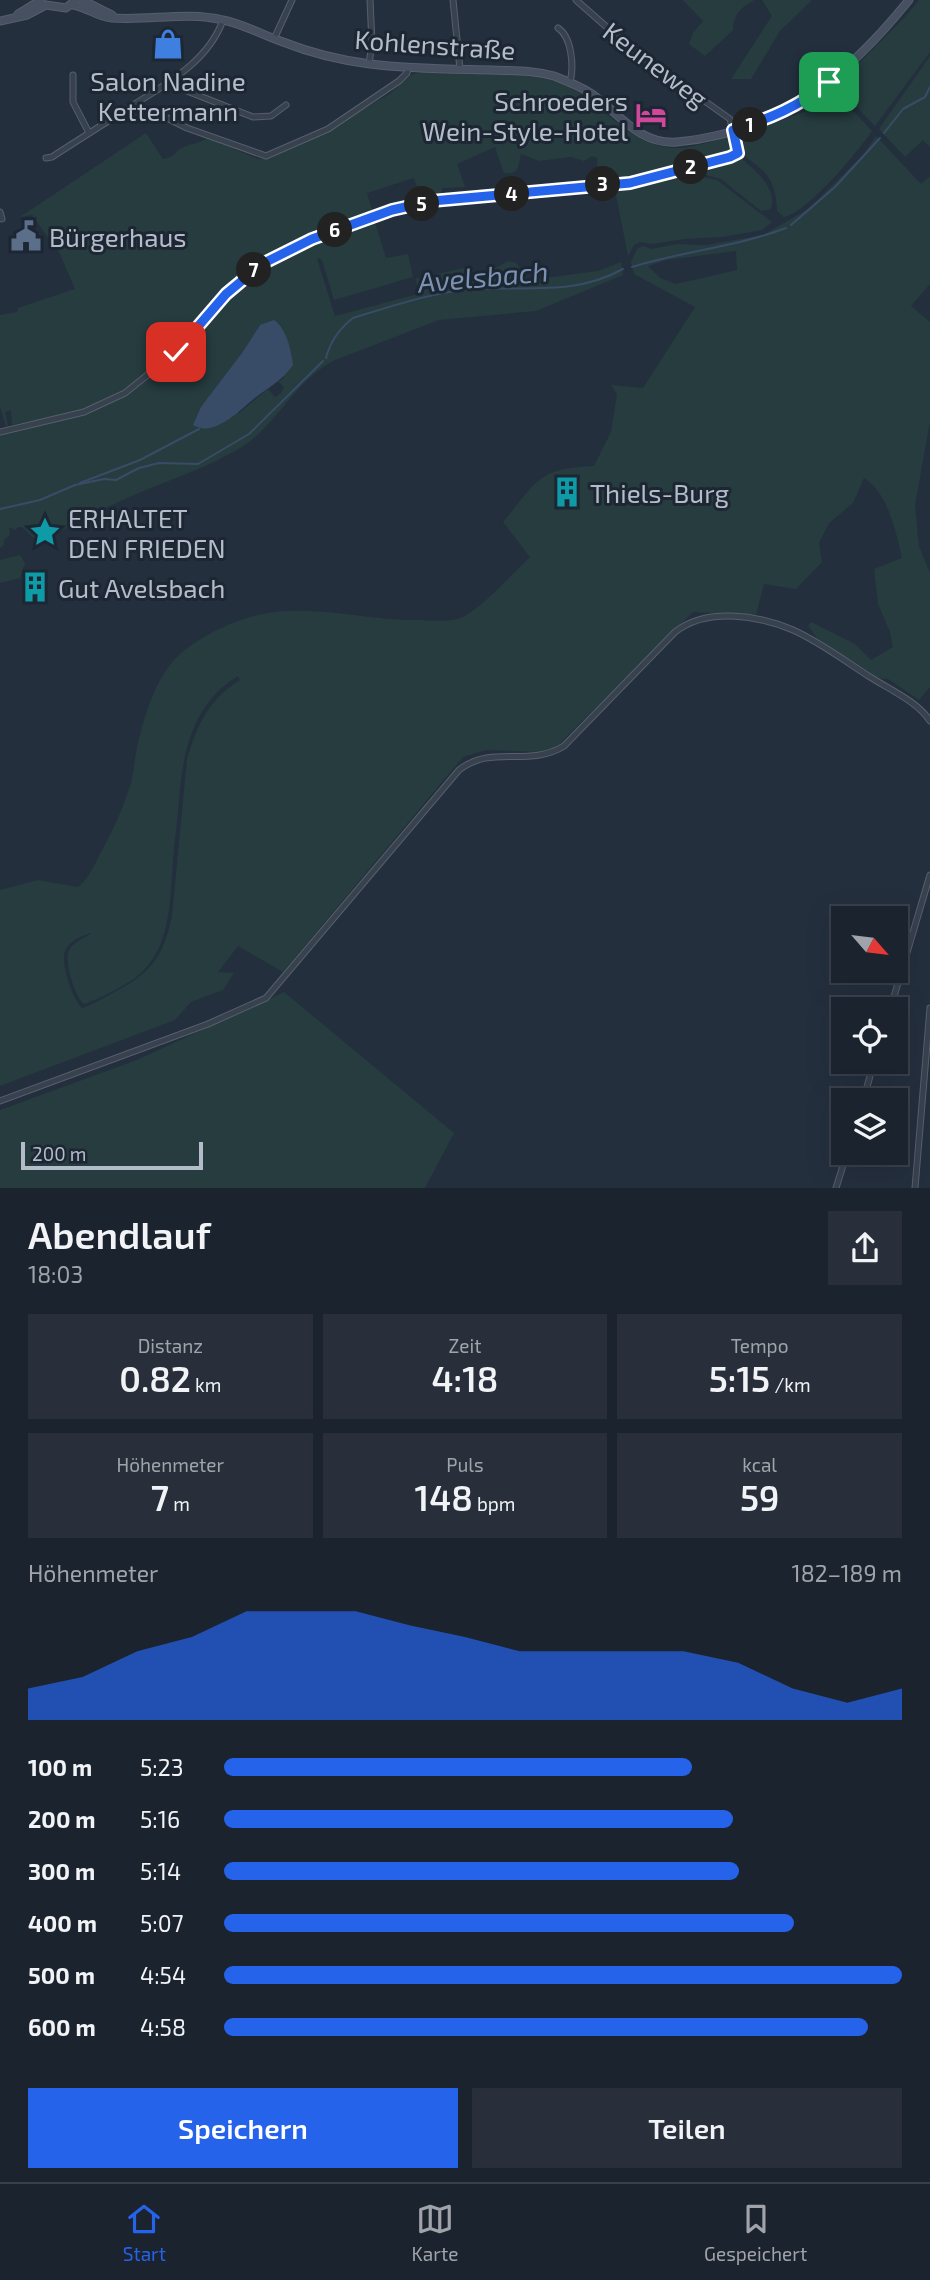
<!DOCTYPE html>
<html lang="de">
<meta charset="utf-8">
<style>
body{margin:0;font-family:"Exo 2",sans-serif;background:#282f3a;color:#f1f3f6;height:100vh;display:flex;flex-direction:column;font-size:26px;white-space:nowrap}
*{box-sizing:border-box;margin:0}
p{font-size:23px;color:#a0a4aa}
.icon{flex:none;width:38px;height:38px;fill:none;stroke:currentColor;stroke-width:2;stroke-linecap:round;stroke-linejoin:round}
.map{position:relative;height:1188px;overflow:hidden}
.side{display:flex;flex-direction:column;background:#1b232e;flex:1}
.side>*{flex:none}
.needle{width:46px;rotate:118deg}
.fabs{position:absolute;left:831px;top:906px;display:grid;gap:14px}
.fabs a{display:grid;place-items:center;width:77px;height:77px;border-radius:0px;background:#1b232e;box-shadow:0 7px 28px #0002,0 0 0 2px #39404a;font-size:35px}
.scale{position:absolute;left:21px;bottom:18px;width:182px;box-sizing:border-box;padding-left:7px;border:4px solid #b4bcc9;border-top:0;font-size:19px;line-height:24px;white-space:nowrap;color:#b4bcc9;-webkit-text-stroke:5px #1d2633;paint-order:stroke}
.pin{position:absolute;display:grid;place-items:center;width:60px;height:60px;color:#fff;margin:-30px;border-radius:14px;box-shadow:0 4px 10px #0006}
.km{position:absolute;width:35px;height:35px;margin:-18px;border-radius:50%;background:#222;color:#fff;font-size:19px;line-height:35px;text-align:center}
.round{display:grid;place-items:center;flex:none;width:74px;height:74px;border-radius:0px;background:#282f3a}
.head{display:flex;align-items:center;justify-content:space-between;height:119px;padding:0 28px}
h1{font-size:38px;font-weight:600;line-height:52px}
.metrics{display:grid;grid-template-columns:repeat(3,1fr);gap:10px;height:119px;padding:7px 28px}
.metrics div{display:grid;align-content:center;border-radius:0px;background:#282f3a;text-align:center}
.metrics b{font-size:35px;font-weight:600}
.metrics small{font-size:19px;font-weight:400}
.metrics p{font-size:19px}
.chart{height:196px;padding:14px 28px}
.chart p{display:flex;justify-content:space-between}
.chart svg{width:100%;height:126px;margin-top:7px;fill:#2563eb;opacity:.7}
.button{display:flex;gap:14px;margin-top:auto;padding:14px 28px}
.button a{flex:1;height:80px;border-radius:0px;background:#2563eb;color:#fff;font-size:28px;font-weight:600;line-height:80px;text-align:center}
.button a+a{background:#282f3a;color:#f1f3f6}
ul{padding:0 28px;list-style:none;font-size:23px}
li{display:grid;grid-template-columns:112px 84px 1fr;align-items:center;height:52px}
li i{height:18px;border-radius:9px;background:#2563eb}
.tabs{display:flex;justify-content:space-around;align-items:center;height:98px;border-top:2px solid #39404a;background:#1b232e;font-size:19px;color:#a0a4aa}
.tabs a{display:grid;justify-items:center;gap:4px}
.tabs .on{color:#2563eb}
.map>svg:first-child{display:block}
</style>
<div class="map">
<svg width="930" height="1188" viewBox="0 0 930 1188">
<rect width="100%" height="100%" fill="#242f3e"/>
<!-- green -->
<g fill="#263c3f" fill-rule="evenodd">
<path d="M683,0H754C740,9 734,13 733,30L705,56L689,44L693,33L703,21Z"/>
<polygon points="762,0 812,0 780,31 751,79 731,79 772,16"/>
<polygon points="919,0 930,0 930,52 875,126 836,86 905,17"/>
<polygon points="930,56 930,147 923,140 905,157 879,129"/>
<path d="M426,71C468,76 514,68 555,81C602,96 627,150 680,148C695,147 712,141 727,138L733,143L734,149L716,158L630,179L598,181L597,158L592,156L584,161L571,157L539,161L521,154C518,165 520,175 504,173L495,147L457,164L465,187L442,188V194L421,198L414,178L367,193L373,213L323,233L327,237L374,219L386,258L408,254L413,277L334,300L322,260L319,258L317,259L335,316L418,294L416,279L468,267L472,277L476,279L508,261L516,263L529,280L598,271L621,262L623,275L536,311L439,320L335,360C294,381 277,425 242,447C209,467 174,478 139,493C105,507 71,525 39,543L22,527H19L15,530L9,527L10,535L4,540V545L0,548V434C65,419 114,413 165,363L125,389L82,410L32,423L30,421L12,425L11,410L5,412L8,426L6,427L0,406V315L17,312L18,308L75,289L60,254L32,215L20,217L146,133L163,159C176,157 173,152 184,147C192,143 199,144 207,138L258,159H264L324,133L391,93L411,75ZM260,325L284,378L278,382L284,387L281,393L275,397L268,389L239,413L242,353Z"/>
<path d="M833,89L872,131C859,151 807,213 784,217L777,211C777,199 774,184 766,174C751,157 740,161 741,135L804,112Z"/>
<path d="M876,136L921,184L930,176V284L911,306L930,322V421L915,505L919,546L930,573V687L919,700L888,679L877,678L817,638L808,626L811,622L855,644L871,660L893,647L890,632L878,604L874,569L902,558C896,532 888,493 864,478L853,503L829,523L819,543L822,562L796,589L764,584L756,615L693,612L558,745L543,752L486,750L463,757L283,972L238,946L218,972L234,973L223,990L191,1002L175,1020L0,1086V890L38,880L78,887C89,878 95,864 101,852C112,832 122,811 129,789C134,776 134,761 137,747C145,714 157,670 186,649C208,633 240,617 268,613C316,605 367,620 416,620C430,620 450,623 463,617C484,606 512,574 530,557L503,522C538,481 536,469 594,466L611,432L617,394L611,385L643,388L695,307L634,274L631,262L637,249L643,246L652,249L677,244L706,245L763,235L808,209L863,155ZM736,251L737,270L676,284L660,278L648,266L666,260ZM238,676L240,680C209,699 197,725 187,759L172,916C163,959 150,974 111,994C102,999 92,1005 82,1008C73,1000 60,962 65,951C69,941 82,935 92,933C85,938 73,942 69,950C64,961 75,998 84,1004C100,999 133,982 144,970C168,945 170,907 172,875C173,853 176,832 178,811C182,759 189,705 238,676Z"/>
<path d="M740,157C754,170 778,187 771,209L761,211L721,179L692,171Z"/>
<polygon points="679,173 717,180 772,222 762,230 722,237 684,239 653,244 640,242 634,245 628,256 616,195 617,191"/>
<polygon points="20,555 25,563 20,578 0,583 0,560"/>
<polygon points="284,992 454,1133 425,1188 0,1188 0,1110 137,1060"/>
</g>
<!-- water -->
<path fill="#394c67" d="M274,320C287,329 291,350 293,365C284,378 273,385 260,394C243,406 216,439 193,425L201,407L242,353L260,325Z"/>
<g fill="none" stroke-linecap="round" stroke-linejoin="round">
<!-- stream -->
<g stroke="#394c67" stroke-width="2">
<polyline points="884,133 903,109 925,97 930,87"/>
<polyline points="791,225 835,187 880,138"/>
<path d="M632,267C683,251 736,247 786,228"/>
<path d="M326,358C330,342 339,329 353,318C393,306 432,292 474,289C527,286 574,296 623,269"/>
<polyline points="80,483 140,460 199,429"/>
<polyline points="75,485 104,479 116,480 139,468 159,463 198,464 249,434 323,361"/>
<polyline points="0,509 40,500 75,485"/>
</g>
<!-- street casing -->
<g stroke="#565f6c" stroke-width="7">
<g id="street">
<polyline points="453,0 460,69"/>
<path d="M558,28C572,37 574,67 570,82"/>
<polyline points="274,39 292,0"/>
<polyline points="369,64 372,43 370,0"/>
<polyline points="73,75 73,102 89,133"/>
<polyline points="178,77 187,91 253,117 271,116 286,105"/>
<polyline points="167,118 187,128 266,156 328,129 399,81 407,73 409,67"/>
<path d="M46,158L52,157C78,140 104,124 130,107C166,84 208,62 223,20"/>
<polyline points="0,212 2,219"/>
<path d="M0,432L84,412L125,393L176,352L226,294L249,274L288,250L312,239L392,210L432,201L606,184C621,189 721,163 738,153L730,119L634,51L576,0"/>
<polyline points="890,1010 930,875"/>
<path d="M0,1101L208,1024L266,998L459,770C492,744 528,768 564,746L675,632C706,607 758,615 793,630C820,642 845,661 870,677C889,689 918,702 930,721"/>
<polyline points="863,1101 874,1062"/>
<polyline points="836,1188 847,1153"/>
<polyline points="915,1188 930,1008"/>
</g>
</g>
<!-- secondary casing -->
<g stroke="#565f6c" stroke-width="9">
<g id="secondary">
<polyline points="82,0 112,15"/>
<path d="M73,5C87,7 97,17 112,18C149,21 187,11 223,20C243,24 263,35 283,42C311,53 339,60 370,64C410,69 451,69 491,70C513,71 533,70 554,76C567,81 580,86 592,94C620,114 639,145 677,142C780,132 847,77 909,0"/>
<polyline points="18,14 41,0"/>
<polyline points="0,21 27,15 46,5 66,8 76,0"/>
</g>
</g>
<!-- street -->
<use href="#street" stroke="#38414e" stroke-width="5"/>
<!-- secondary -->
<use href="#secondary" stroke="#465061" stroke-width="7"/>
</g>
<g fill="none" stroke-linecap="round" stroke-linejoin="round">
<!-- route casing -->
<g stroke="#fff" stroke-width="14">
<path id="route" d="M176,352L226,294L262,264L312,239L392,210L432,201L630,183L730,157L738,153L733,130C769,119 800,106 829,82"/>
</g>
<!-- route -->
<use href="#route" stroke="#2563eb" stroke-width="9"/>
</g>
<!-- icons -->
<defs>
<g id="shop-bare" transform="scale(2.415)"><path d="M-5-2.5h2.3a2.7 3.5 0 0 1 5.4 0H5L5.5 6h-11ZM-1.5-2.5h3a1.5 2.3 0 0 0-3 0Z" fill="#3f7fe0" stroke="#1d2633" stroke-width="2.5" paint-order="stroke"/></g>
<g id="hotel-bare" transform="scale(2.415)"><path d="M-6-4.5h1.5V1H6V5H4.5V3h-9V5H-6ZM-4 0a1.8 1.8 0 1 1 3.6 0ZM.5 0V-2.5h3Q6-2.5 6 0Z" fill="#d1479c" stroke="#1d2633" stroke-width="2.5" paint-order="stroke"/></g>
<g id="civic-bare" transform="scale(2.415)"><path d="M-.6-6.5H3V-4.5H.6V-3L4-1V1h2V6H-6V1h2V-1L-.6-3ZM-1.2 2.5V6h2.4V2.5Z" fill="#5c6f8a" stroke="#1d2633" stroke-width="2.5" paint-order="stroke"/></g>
<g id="building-bare" transform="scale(2.415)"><path d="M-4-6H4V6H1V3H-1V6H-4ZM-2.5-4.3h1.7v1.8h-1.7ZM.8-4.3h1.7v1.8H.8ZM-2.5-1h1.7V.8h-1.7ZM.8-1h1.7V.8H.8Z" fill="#0f9aa8" stroke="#1d2633" stroke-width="2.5" paint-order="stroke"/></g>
<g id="sight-bare" transform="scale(2.415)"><path d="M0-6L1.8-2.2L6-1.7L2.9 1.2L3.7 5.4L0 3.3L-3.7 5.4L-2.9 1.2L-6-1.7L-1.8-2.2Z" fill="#0f9aa8" stroke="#1d2633" stroke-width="2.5" paint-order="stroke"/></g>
</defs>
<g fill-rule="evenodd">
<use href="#shop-bare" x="168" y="44"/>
<use href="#hotel-bare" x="651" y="115"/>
<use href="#civic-bare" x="26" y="236"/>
<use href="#building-bare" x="567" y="492"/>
<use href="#sight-bare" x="45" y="532"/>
<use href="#building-bare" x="35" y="587"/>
</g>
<g text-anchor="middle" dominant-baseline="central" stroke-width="6" stroke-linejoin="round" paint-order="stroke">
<!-- street labels -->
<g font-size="26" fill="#b4bcc9" stroke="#1d2633">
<text transform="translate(435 44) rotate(4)">Kohlenstraße</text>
<text transform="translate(656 64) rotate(37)">Keuneweg</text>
</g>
<!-- poi labels -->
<g font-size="26" fill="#b4bcc9" stroke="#1d2633" text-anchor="start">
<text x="168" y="80" text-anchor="middle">Salon Nadine<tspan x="168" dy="30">Kettermann</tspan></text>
<text x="628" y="100" text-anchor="end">Schroeders<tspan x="628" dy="30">Wein-Style-Hotel</tspan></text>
<text x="49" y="236">Bürgerhaus</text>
<text x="590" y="492">Thiels-Burg</text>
<text x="68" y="517">ERHALTET<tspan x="68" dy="30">DEN FRIEDEN</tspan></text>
<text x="58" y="587">Gut Avelsbach</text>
</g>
<!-- water labels -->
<g font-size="28" font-style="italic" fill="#7c92b1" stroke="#1d2633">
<text transform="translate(483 276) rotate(-5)">Avelsbach</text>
</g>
</g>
</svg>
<div class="fabs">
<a><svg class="needle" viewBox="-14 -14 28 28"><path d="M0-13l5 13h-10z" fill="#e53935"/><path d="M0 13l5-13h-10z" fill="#a0a4aa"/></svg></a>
<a><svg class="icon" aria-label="locate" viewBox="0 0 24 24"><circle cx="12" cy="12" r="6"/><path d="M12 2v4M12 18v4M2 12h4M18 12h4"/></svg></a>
<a><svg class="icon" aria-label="layers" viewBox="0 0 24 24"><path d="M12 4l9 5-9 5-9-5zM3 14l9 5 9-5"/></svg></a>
</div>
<div class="scale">200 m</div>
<div class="pin" style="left:829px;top:82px;background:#1e9e55"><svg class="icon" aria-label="arrive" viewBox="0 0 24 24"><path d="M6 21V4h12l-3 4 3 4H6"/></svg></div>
<div class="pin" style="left:176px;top:352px;background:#d93025"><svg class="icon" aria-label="check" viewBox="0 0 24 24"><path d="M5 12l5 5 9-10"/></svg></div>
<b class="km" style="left:750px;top:125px">1</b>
<b class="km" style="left:691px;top:167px">2</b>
<b class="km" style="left:603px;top:184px">3</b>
<b class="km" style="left:512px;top:194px">4</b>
<b class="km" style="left:422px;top:204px">5</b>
<b class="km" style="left:335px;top:230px">6</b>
<b class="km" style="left:254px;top:270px">7</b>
</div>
<section class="side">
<div class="head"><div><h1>Abendlauf</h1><p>18:03</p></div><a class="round"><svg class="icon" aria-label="share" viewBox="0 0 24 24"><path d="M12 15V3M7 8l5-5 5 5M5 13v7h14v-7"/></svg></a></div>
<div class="metrics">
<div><p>Distanz</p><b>0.82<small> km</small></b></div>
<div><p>Zeit</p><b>4:18</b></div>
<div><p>Tempo</p><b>5:15<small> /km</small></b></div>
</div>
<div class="metrics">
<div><p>Höhenmeter</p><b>7<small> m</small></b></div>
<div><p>Puls</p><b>148<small> bpm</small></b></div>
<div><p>kcal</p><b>59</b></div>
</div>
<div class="chart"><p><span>Höhenmeter</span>182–189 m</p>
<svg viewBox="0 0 160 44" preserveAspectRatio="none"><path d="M0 44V33L10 29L20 20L30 15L40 6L50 6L60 6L70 11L80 15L90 20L100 20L110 20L120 20L130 24L140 33L150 38L160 33V44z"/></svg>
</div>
<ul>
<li><b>100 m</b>5:23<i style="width:69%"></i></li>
<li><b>200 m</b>5:16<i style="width:75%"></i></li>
<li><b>300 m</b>5:14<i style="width:76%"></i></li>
<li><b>400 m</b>5:07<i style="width:84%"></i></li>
<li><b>500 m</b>4:54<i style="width:100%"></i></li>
<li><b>600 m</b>4:58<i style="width:95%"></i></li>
</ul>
<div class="button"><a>Speichern</a><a>Teilen</a></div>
</section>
<nav class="tabs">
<a class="on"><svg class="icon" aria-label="home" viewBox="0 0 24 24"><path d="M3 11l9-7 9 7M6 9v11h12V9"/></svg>Start</a>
<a><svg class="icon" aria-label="map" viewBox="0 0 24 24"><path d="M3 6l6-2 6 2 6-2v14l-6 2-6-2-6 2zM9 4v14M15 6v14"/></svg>Karte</a>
<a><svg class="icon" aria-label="saved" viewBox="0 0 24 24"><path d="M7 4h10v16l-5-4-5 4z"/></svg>Gespeichert</a>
</nav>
